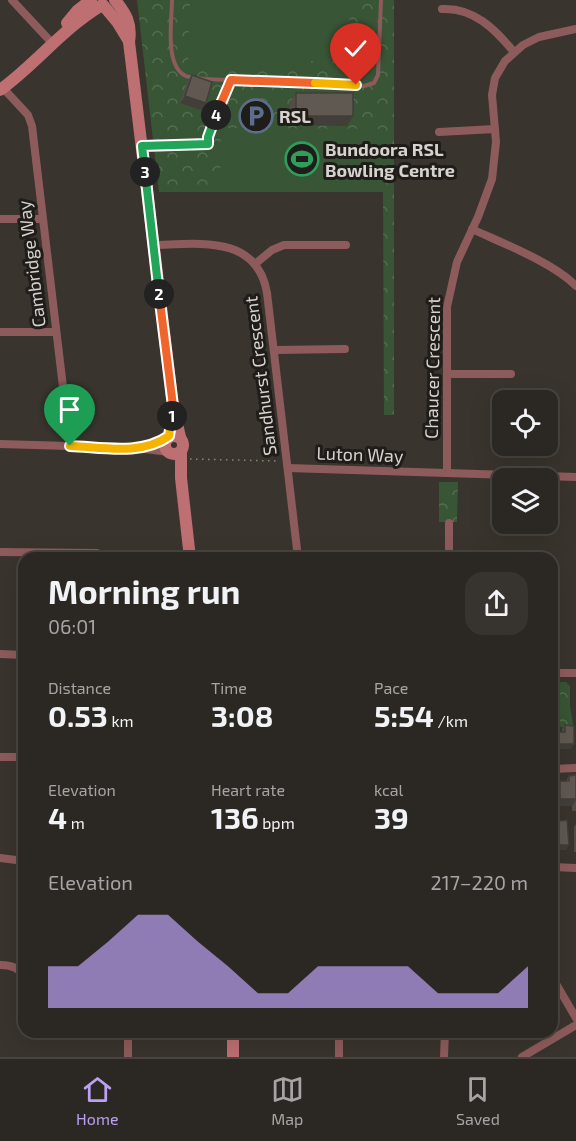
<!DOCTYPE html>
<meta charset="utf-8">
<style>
body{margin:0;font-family:"Exo 2",sans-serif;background:#37332f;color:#f1f3f6;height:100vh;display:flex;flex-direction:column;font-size:22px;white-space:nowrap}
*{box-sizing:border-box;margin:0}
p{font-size:20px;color:#a6a5a5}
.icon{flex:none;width:33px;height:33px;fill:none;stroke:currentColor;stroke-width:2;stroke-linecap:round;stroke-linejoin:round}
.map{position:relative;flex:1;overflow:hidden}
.sheet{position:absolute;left:18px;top:552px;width:540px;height:486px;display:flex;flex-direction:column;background:#2b2722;border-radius:18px;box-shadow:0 6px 24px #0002,0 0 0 2px #474440}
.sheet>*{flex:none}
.controls{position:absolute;left:492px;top:390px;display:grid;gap:12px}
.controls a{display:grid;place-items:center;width:66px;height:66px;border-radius:12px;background:#2b2722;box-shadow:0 6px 24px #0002,0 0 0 2px #474440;font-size:30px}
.pin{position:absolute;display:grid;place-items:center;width:51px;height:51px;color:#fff;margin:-62px -26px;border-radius:50% 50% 50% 0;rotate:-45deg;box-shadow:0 0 6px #0007}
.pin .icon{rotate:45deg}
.km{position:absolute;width:30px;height:30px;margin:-15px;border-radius:50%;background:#222;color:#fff;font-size:16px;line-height:30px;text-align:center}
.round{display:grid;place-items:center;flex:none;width:63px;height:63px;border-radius:18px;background:#37332f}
.headline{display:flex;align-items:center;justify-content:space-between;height:102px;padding:0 30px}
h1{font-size:33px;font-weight:700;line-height:45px}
.metrics{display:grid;grid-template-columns:repeat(3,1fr);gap:9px;height:102px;padding:6px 30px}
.metrics div{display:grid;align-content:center}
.metrics b{font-size:30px;font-weight:700}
.metrics small{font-size:16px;font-weight:400}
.metrics p{font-size:16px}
.chart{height:168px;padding:12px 30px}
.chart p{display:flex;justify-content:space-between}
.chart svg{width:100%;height:108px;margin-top:6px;fill:#bca0f2;opacity:.7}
.tabs{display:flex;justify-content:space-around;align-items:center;height:84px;border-top:2px solid #474440;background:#2b2722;font-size:16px;color:#a6a5a5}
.tabs a{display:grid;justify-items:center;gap:3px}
.tabs .on{color:#bca0f2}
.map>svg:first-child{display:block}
</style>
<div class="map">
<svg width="576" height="1057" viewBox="0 0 576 1057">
<defs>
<pattern id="forest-crowns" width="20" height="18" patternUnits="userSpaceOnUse" patternTransform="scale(1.5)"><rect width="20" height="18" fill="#385535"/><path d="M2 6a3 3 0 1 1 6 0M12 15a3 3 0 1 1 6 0" fill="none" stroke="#546d51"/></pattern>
</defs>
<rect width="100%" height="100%" fill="#39342d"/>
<!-- forest -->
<g fill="url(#forest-crowns)">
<polygon points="137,0 394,0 394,415 384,415 383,192 159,192"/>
<polygon points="439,482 458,482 457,522 439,522"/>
<polygon points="552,682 566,682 570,686 570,706 574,730 552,725"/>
</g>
<!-- garden -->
<g fill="#385535">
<path d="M190,0H350C354,32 332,63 298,63V66L188,64Z"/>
<polygon points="221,128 384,129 383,190 220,189"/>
</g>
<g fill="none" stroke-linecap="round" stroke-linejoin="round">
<!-- path -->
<polyline stroke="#8a8680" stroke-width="1.5" stroke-dasharray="1.5 4.5" stroke-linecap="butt" points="190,459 278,461"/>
<!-- lane -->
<g stroke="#8e5b5c" stroke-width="4">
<path d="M172,0C172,20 164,66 186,76C191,78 199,78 205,79L364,86L374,83L378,75L381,0"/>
<path d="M143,146L208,144C208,123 222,99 231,80"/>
</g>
<!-- street -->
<g stroke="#8e5b5c" stroke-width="8">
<polyline points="12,0 52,43"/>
<path d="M442,9C473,7 495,29 514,52"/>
<polyline points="3,88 28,115 32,126 70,446"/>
<polyline points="439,132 495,129"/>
<polyline points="0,219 42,219"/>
<path d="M472,229C502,243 554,263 576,286"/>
<path d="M154,245C198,244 257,234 267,293L298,558"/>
<polyline points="255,264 272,250 284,245 346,245"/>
<polyline points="0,332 56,332"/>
<polyline points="274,350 345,349"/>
<polyline points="447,374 511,374"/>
<polyline points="0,444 137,448 169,452"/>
<polyline points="143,447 167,438"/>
<polyline points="288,468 576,477"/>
<polyline points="447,473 447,307 457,262 478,217 492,179 496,142 492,95 495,78 505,61 523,45 539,37 576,29"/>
<polyline points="0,552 97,553"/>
<polyline points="449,558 449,523"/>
<polyline points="0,654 24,655"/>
<polyline points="552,673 576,673"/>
<polyline points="0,757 24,757"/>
<polyline points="552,769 576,768"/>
<polyline points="0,858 24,861"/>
<polyline points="552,867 576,868"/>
<path d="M0,965C10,965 19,967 24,976"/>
<polyline points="552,977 576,1018"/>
<polyline points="21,1022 24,1013"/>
<polyline points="128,1057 128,1032"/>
<polyline points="339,1057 339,1032"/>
<polyline points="444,1057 445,1032"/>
<polyline points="522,1057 576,1025"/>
</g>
<!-- secondary -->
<g stroke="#be6f71" stroke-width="12">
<path d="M115,0C126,14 132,23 129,42L173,406L180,437"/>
<polyline points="103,5 118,23 129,41"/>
<polyline points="67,23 77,11 91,0"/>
<path d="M0,90C36,64 63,28 102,5"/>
<circle cx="174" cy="445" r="9"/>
<polyline points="181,452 181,478 190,558"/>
<polyline points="233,1057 233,1032"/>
</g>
</g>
<!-- wall -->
<g fill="#524d46">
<polygon points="192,75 201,110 180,103 187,82"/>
<polygon points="296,93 347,126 290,125 290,102"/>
<polygon points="565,725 571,749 553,748 553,736 556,732 562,732 562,729"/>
<polygon points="576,775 576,811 572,811 572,806 556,806 556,788 560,781 566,781 569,776"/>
<polygon points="559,821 566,850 554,850 554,844 556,839 556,825"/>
<polygon points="576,824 576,852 574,852 574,827"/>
</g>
<!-- shaded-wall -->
<g fill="#423e39">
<polygon points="185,96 206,103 201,110 180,103"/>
<polygon points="296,116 353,116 347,126 290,125"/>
<polygon points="556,744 574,744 571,749 553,748"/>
<polygon points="560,799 576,799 576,800 572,806 556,806"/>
<polygon points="557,845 569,845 566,850 554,850"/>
</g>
<!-- building -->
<g fill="#5f5951" stroke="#423e39" stroke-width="1.5">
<polygon points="192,75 212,82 206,103 185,96"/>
<rect x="296" y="93" width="57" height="23"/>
<polygon points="565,725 574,726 574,744 556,744 556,732 565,732"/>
<polygon points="576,775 576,799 560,799 560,781 569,781 569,776"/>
<rect x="552" y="780" width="2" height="19"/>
<polygon points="567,820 569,845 557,845 557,838 559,838 559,821"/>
<polygon points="552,833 554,833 555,842 552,842"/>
</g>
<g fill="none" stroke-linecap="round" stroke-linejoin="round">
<!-- split-1 casing -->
<g stroke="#fff" stroke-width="12">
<path id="split-1" d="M70,446C101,447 141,456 169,436L172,416"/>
</g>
<!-- split-2 casing -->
<g stroke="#fff" stroke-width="12">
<polyline id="split-2" points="159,294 173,406 172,416"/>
</g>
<!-- split-3 casing -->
<g stroke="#fff" stroke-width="12">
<polyline id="split-3" points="145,172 159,294"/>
</g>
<!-- split-4 casing -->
<g stroke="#fff" stroke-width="12">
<polyline id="split-4" points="145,172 142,146 208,144 208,137 216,115"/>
</g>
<!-- split-5 casing -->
<g stroke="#fff" stroke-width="12">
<polyline id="split-5" points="216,115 231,80 315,83"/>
</g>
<!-- split-6 casing -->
<g stroke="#fff" stroke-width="12">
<polyline id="split-6" points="315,83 356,85"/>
</g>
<!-- split-1 -->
<use href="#split-1" stroke="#f5b400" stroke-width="8"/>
<!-- split-2 -->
<use href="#split-2" stroke="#f0652b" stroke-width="8"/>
<!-- split-3 -->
<use href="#split-3" stroke="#22a559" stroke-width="8"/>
<!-- split-4 -->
<use href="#split-4" stroke="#22a559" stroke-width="8"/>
<!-- split-5 -->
<use href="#split-5" stroke="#f0652b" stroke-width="8"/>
<!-- split-6 -->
<use href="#split-6" stroke="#f5b400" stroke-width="8"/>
</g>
<!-- icons -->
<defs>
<g id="parking-ring" transform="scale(1.725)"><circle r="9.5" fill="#1f1c19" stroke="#5c6f8a" stroke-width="1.5"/><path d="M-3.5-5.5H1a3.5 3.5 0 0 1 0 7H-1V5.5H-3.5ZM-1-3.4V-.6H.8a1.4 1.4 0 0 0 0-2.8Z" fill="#5c6f8a"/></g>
<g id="stadium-ring" transform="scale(1.725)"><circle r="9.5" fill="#1f1c19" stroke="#2e9e5b" stroke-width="1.5"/><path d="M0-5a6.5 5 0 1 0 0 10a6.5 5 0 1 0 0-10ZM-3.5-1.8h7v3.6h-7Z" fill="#2e9e5b"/></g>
</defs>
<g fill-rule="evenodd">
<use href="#parking-ring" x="256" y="116"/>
<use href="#stadium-ring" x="302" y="159"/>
</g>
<g text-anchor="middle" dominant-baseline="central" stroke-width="6" stroke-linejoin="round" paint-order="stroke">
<!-- poi labels -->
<g font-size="18" font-weight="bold" fill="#d6d3ce" stroke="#1f1c19" text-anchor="start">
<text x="279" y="116">RSL</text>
<text x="325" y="149">Bundoora RSL<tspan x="325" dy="21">Bowling Centre</tspan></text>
</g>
<!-- street labels -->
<g font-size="18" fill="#d6d3ce" stroke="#1f1c19">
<text transform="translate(31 264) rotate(-97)">Cambridge Way</text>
<text transform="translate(432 368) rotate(-89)">Chaucer Crescent</text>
<text transform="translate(260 376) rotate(-97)">Sandhurst Crescent</text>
<text transform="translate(360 454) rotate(2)">Luton Way</text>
</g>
</g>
</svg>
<div class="controls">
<a><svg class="icon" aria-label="locate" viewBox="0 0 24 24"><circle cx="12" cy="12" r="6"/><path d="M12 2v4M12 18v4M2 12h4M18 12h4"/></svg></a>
<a><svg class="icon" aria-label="layers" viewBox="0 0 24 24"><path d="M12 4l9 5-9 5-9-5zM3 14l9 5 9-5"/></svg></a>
</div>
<div class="pin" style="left:70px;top:446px;background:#1e9e55"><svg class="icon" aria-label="arrive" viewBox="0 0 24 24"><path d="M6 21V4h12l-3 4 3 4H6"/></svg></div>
<div class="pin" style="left:356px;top:85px;background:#d93025"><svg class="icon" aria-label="check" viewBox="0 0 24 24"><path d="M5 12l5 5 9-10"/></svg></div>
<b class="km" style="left:172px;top:416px">1</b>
<b class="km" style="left:159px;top:294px">2</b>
<b class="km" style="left:145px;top:172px">3</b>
<b class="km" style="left:216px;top:115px">4</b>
<section class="sheet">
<div class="headline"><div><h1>Morning run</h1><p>06:01</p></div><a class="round"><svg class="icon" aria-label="share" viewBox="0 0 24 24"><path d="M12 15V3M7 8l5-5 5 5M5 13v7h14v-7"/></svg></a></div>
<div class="metrics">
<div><p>Distance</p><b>0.53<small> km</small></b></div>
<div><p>Time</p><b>3:08</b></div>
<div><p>Pace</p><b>5:54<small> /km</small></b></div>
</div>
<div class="metrics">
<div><p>Elevation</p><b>4<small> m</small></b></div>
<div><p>Heart rate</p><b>136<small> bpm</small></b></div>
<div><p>kcal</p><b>39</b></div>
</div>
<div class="chart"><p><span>Elevation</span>217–220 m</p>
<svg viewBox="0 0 160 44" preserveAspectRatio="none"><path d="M0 44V27L10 27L20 17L30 6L40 6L50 17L60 27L70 38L80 38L90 27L100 27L110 27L120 27L130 38L140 38L150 38L160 27V44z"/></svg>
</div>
</section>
</div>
<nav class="tabs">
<a class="on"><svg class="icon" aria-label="home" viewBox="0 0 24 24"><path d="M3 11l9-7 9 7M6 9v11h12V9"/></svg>Home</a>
<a><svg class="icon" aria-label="map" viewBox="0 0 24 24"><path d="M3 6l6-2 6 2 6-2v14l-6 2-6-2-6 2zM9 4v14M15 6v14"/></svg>Map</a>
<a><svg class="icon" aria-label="saved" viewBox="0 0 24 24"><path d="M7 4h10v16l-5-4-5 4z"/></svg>Saved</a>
</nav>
